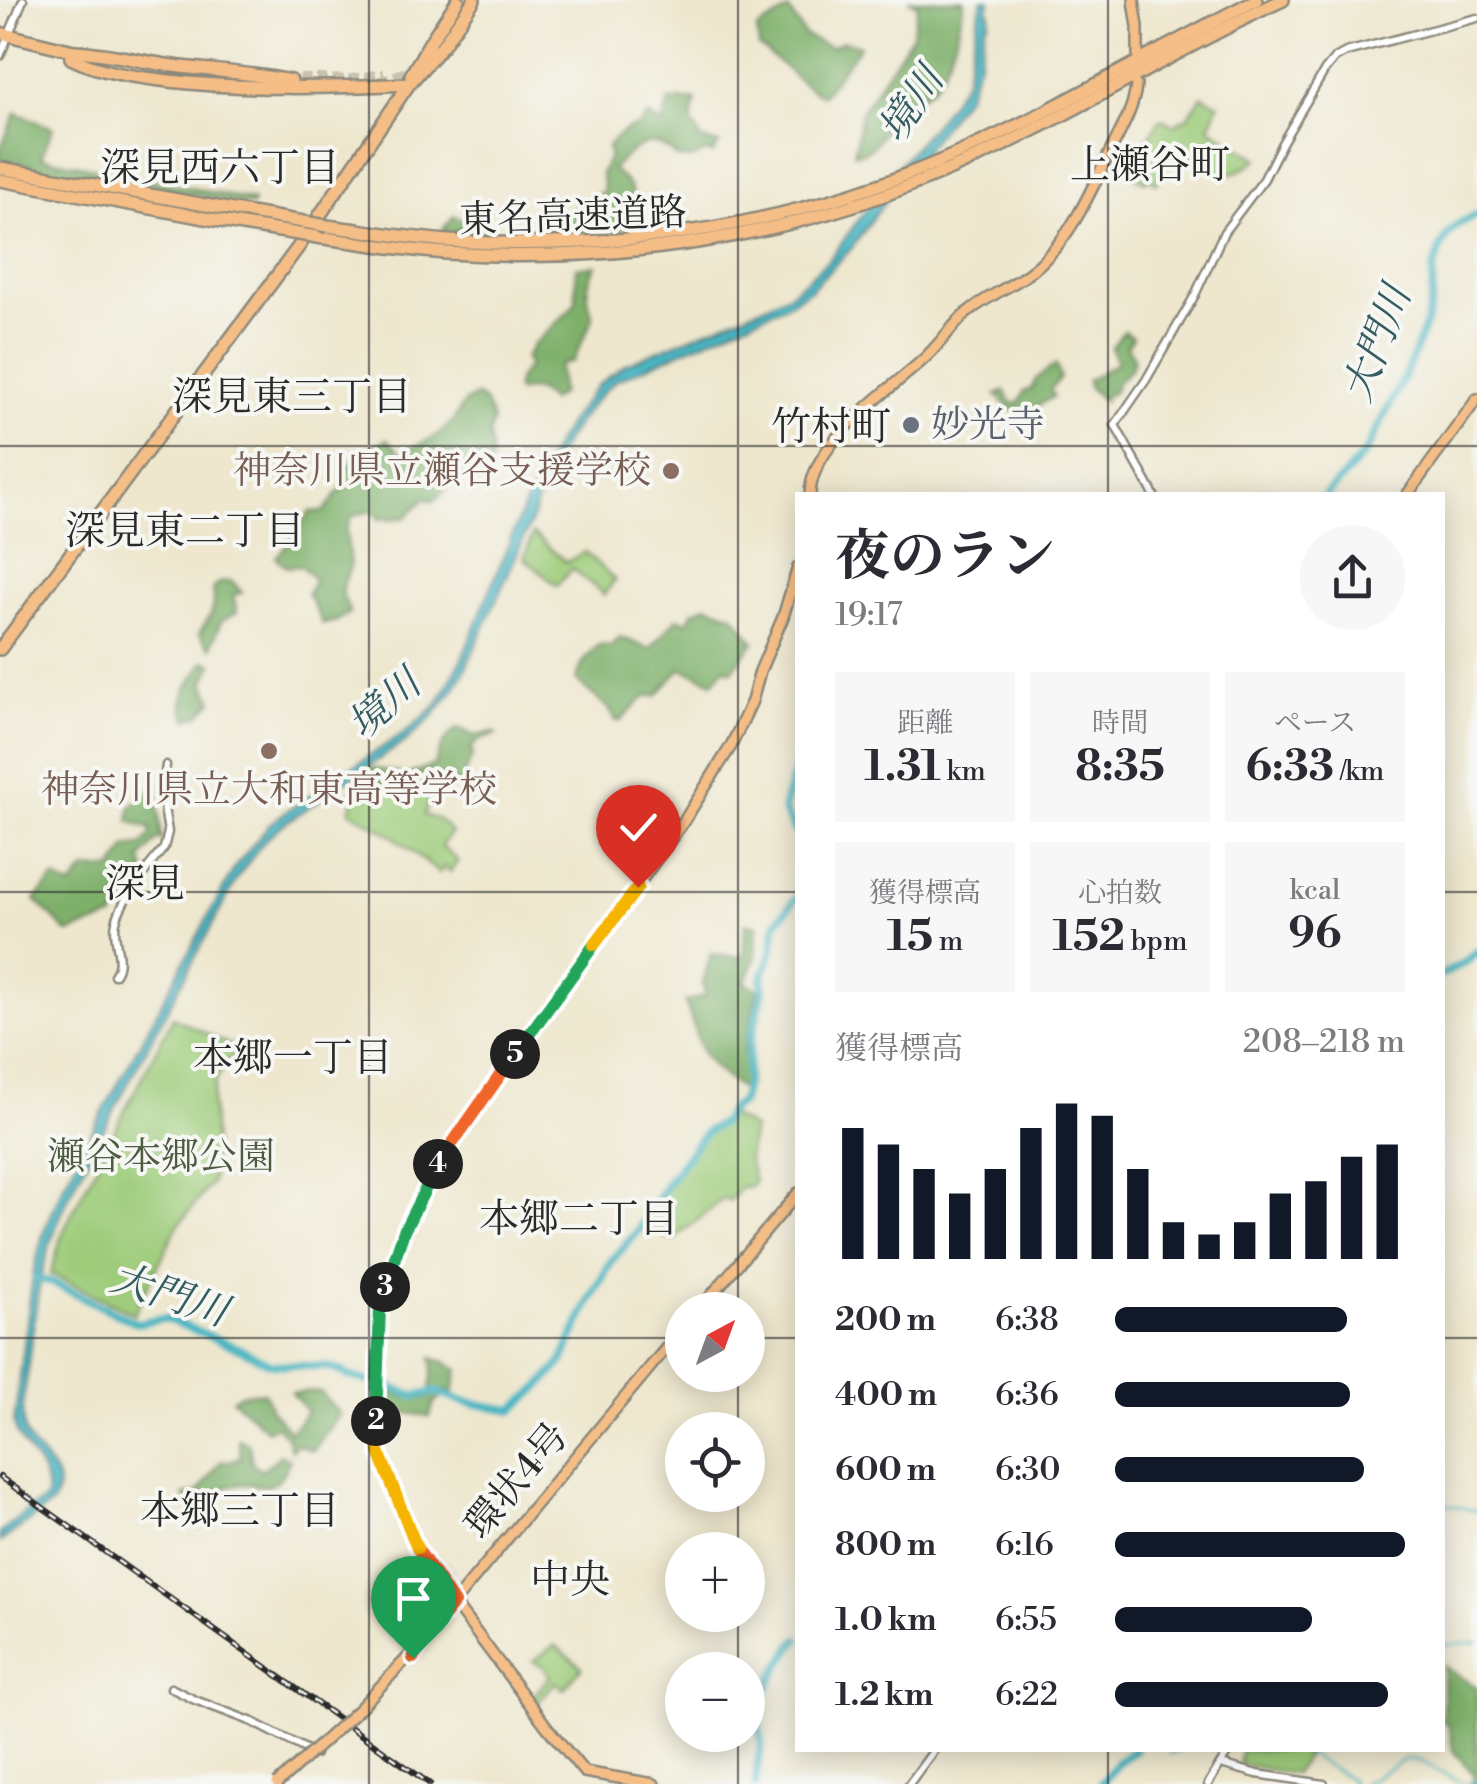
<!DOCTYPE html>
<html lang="ja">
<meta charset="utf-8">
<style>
body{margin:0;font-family:"Libre Bodoni","Noto Serif JP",serif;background:#f7f7f7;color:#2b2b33;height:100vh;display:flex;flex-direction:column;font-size:38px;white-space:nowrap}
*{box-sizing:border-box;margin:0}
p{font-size:32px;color:#7c7c81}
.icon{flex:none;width:55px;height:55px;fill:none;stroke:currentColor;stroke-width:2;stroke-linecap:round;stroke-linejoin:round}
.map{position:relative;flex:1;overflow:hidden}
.panel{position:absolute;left:795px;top:492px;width:650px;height:1260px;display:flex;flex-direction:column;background:#fff;border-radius:0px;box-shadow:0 5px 25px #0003}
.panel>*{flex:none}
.needle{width:65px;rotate:41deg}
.fabs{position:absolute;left:665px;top:1292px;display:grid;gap:20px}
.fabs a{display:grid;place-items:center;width:100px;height:100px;border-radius:50%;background:#fff;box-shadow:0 5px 25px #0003;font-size:50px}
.pin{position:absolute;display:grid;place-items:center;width:85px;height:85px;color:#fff;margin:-102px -42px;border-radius:50% 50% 50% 0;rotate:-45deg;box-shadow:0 0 10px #0007}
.pin .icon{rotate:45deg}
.km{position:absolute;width:50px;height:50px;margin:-25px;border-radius:50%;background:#222;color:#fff;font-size:28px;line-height:50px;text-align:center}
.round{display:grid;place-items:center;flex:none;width:105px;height:105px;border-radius:52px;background:#f7f7f7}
.overview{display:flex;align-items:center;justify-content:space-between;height:170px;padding:0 40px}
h1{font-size:55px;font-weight:700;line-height:75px}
.stats{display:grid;grid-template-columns:repeat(3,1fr);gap:15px;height:170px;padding:10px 40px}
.stats div{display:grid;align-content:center;border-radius:0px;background:#f7f7f7;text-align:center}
.stats b{font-size:42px;font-weight:700}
.stats small{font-size:28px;font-weight:400}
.stats p{font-size:28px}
.chart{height:280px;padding:20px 40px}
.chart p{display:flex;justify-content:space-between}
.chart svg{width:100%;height:180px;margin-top:10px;stroke:#111827;stroke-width:6}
ul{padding:0 40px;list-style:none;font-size:32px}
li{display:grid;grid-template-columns:160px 120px 1fr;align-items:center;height:75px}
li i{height:25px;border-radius:12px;background:#111827}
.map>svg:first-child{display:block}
</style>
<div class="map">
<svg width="1477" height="1784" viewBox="0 0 1477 1784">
<rect width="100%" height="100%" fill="#f6f6f2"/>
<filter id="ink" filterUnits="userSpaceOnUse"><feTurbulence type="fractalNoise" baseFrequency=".01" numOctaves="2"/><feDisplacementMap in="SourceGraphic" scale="20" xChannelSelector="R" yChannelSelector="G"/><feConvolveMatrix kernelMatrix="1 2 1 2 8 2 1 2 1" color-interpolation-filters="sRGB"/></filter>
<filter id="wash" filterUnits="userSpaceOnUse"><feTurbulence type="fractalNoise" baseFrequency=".0048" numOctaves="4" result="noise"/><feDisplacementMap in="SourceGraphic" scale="40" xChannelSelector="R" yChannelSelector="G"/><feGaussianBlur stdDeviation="2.25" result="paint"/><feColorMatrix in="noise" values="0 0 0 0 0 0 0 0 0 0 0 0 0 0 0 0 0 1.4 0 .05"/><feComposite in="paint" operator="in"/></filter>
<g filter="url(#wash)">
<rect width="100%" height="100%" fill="#eee7ce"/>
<!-- green -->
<g fill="#9ecc7a" stroke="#647c52" stroke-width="2.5">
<path d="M1202,96L1219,104L1209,127L1258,159L1239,171L1220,176C1207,165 1190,156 1173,153L1156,184L1148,178L1145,181L1130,174L1136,161L1130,157L1133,151H1140L1160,119L1175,125L1182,119H1186Z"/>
<polygon points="533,534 566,562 585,552 615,580 604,595 572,568 557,586 524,558"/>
<polygon points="370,778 425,784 425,787 433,791 424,815 439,820 451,832 441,846 458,861 450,872 444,867 439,873 394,837 350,811 352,803 356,798 352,792"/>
<polygon points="173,1017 236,1048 236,1051 216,1079 212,1103 214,1149 212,1182 177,1227 134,1314 51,1274 61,1237 74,1209"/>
<polygon points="729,1115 753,1128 748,1159 754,1182 751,1186 741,1187 729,1201 724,1198 673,1240 661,1235 656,1229 640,1230 699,1141"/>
<polygon points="555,1645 582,1667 564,1689 555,1682 538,1703 533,1696 550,1676 543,1666 533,1661"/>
<polygon points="1241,1750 1297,1750 1307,1755 1294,1774 1239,1764"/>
</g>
<!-- forest -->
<g fill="#7eb06a" stroke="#546e4a" stroke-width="2.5">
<path d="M908,0H964C960,27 953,52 940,76C931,94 906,102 892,118C881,132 875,154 854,154L861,112L912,35L918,4Z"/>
<path d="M789,10L805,36L830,47L844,41L860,46L822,96C798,83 782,62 759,47L757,29Z"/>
<path d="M696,100L691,121L702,140L719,144L712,154L706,152L692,159L677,158C653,130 633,148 612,169C633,187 644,199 618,220L626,224L622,232L543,236L442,233L445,230L443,229L454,216L463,220L467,227L454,230L548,235L579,227C567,225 551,234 535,230L536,228L572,213L576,205L604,191L601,173L610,156L607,148C616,137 624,128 638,127L648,116L662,125L669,101Z"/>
<polygon points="16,113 53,128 41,157 253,201 252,206 0,160 0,149"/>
<path d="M596,265C584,288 586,295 593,318L573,361L559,365L561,393L550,401C541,390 533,387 519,392L516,389L519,377L529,366L525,358L534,344L568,312L576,301V268Z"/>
<path d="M1124,331L1133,337L1127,346C1129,350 1132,353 1133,357C1136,367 1123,377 1116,382L1114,392L1105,396L1104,402L1088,387L1087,380C1099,376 1105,368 1117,363L1111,348Z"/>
<polygon points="1056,364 1060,378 1050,390 1054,396 1029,411 1014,412 996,395 1005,391 1011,402 1019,404 1024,392 1031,389 1036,379"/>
<path d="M477,396L484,401L493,421L489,433L492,461L481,475L471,481L458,471L445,491L433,501L425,498L405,518L380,519L371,511L352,516L346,529L350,566L341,592L350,613L336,621L323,624L307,593L315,581L302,566L287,567L276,557C290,543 298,527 310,512L324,511L344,485V470L362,453L387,439L401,453C417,445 438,437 450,424C463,410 456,405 477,396Z"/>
<path d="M229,581L234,583L242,593L233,595L237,612L221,621L211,648L199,634C210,615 217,611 213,588L219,583Z"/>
<path d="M707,605L735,616L754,642L732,671L725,668L713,682L681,668L657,696H646L620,721H616C608,702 591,696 576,680L583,663L598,645L611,646L620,637L650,649L677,618L687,622L692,612Z"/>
<path d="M204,661L213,664L204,683L213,701L199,716L187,719C175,697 192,681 204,661Z"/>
<path d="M459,728L475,736L493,732L497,734L478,741L471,748L473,754L461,783L438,790L421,785L363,783L365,774L372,768L407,775L435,765C440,750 444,736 459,728Z"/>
<polygon points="156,786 162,841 158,839 141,859 145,869 113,918 68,933 35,900 55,878 71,887 85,870 113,869 127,847 141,846 151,835 151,829 129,821 131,807"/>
<path d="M745,924L757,925L756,957L745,983L758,989L745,1048V1092C733,1084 707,1064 702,1051C695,1035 692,1018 685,1002L705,996L703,982L711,954L743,957Z"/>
<path d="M432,1358L445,1362L458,1370L453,1393L444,1390L440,1398L434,1402L430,1417L387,1409L383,1405L384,1389C398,1395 414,1401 430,1397C429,1385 435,1369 432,1358Z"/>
<polygon points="313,1391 320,1392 340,1414 313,1451 296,1444 291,1450 287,1436 275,1426 267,1430 232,1399 241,1394 264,1392 271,1410 291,1432 307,1411 292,1393"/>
<path d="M238,1439L249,1444L252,1463L261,1470L275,1460L280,1454L290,1460C285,1469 281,1481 271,1485C263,1488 254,1484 246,1484C228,1484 215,1490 202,1502H187L184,1495L198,1493L221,1461H231L241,1457Z"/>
<polygon points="1443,1666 1477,1688 1477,1784 1472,1784 1475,1775 1453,1751 1449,1725 1443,1721"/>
</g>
<!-- water -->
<path fill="#48b6c3" stroke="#3a7077" stroke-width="2.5" d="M982,0H990L988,12L990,13L989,21L985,26L979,61L968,93L924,151L922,157L877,212L852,248L811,289L784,306L616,380C582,410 559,447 541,489C537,499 536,509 532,519C511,569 487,619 465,670L453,691L431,719L407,740L278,828L264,841L239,875C199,950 159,1024 120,1099C88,1159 51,1219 39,1288C34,1313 32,1339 29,1364C26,1385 19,1411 25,1432C34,1460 72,1469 52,1504L0,1542V1533L29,1509L46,1499C50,1463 24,1458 14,1424L33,1275L43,1234L62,1188L235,867L270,824L284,813L408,730L437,705L462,659L524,506L549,456L569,422L598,385L626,364L760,308L792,292L830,259L897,167L939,118L965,80Z"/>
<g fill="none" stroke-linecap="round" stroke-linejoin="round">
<!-- stream -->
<g stroke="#48b6c3" stroke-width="2.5">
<polyline points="1442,1503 1477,1511"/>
<polyline points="1442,1645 1477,1642"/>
<polyline points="1301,1750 1350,1779 1352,1784"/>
<polyline points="1170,1754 1180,1750"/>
<polyline points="1362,1784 1406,1759 1420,1761 1464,1784"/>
<polyline points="1467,1784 1477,1779"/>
</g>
<!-- river -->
<g stroke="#48b6c3" stroke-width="8">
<polyline points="1326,495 1365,453 1406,373 1427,321 1432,297 1433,270 1440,249 1449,233 1460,223 1477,215"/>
<polyline points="798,760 784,806 785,813 798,836"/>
<polyline points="1442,975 1467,961 1477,952"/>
<path d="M36,1278L51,1282L136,1323C147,1322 156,1317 167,1319L243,1350L270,1364L327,1367L343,1372L348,1376L390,1387L414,1396L436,1392L464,1402L513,1410L539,1388L561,1364L589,1302L612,1260L637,1232L667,1183L699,1140L707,1131L721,1123L733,1107L741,1102L746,1084L750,1043L763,991L762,979L772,952L776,923L798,896"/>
<path d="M756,1784C755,1770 760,1757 761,1744C762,1735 758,1728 758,1719C758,1697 784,1657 798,1639"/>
<polyline points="1101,1784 1118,1762 1135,1750"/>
</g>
</g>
</g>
<g filter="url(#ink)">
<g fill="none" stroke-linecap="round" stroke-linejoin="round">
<!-- highway-tunnel -->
<g stroke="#c7c1ad" stroke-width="11" stroke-dasharray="11 5.5" stroke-linecap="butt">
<polyline points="283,79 349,80 384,74"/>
<polyline points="379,82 405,73 416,65"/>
</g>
<!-- minor casing -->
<g stroke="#8c897c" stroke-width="11">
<g id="minor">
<polyline points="0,56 23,0"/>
<polyline points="1154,495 1115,425 1146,380 1195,295 1224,232 1264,179 1282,143 1325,70 1335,58 1346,52 1477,18"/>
<path d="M114,975C126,960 111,940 116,922C122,898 148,867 164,848L168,832L162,795L166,765"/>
<polyline points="171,1688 195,1700 253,1722 315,1754"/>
<polyline points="1221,1764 1257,1774 1324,1784"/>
<polyline points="909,1784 934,1750"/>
<polyline points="1208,1784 1229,1750"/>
</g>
</g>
<!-- major casing -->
<g stroke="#8c897c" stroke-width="14">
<g id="major">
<polyline points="1134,0 1138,27 1138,55"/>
<path d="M810,495C811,441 890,391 926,357C941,343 952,325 968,312C992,292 1022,283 1044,260C1074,231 1090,192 1108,156C1119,133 1134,110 1136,85"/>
<polyline points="1407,495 1477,399"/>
<polyline points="699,1310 798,1193"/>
<polyline points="410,1655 682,1329"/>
<polyline points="654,1784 584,1772 547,1727 454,1603 415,1546 377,1444 375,1407 381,1308 392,1263 430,1176 577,965 612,921 684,821 731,746 752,701 760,671 783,617 798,567"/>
</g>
</g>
<!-- highway casing -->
<g stroke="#8c897c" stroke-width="16">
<g id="highway">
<polyline points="0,33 78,52"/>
<path d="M73,51C107,52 140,62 174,66C213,71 252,73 291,81"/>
<path d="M71,58C101,73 136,77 169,81C248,90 329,88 409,84"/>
<polyline points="411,75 432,39 458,0"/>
<polyline points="0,168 250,213"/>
<polyline points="0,180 242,225"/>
<path d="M327,226C367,231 407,238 448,241C619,252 787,227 945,159C1052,113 1152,52 1256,0"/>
<path d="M317,237C360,243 403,250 446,253C619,264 791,238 951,169C1065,120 1170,52 1283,0"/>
<polyline points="0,649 299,246 409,84 442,46 474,0"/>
</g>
</g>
<!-- minor -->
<use href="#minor" stroke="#fff" stroke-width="6"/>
<!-- major -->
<use href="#major" stroke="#f6be87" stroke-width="9"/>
<!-- highway -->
<use href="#highway" stroke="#f6be87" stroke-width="11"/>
<!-- rail casing -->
<g stroke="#2b2b2b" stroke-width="6">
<polyline id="rail" points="0,1477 430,1784"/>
</g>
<!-- rail -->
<use href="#rail" stroke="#f6f6f2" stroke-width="2.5" stroke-dasharray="8" stroke-linecap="butt"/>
<!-- major-bridge casing -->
<g stroke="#8c897c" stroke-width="14" stroke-linecap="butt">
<polyline id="major-bridge" points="277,1784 358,1710 410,1655"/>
</g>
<!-- highway-bridge casing -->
<g stroke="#8c897c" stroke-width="16" stroke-linecap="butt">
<g id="highway-bridge">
<polyline points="250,213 327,226"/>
<polyline points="242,225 317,237"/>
</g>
</g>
<!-- major-bridge -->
<use href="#major-bridge" stroke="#f6be87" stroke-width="9"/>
<!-- highway-bridge -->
<use href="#highway-bridge" stroke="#f6be87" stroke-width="11"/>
</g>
</g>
<g fill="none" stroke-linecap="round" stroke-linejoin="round" filter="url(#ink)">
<!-- split-1 casing -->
<g stroke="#fff" stroke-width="20">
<polyline id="split-1" points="413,1658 430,1632 454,1603 417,1548"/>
</g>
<!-- split-2 casing -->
<g stroke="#fff" stroke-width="20">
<polyline id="split-2" points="376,1421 379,1452 417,1548"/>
</g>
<!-- split-3 casing -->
<g stroke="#fff" stroke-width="20">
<polyline id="split-3" points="376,1421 380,1308 385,1287"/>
</g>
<!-- split-4 casing -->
<g stroke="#fff" stroke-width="20">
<polyline id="split-4" points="385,1287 404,1231 438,1164"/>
</g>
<!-- split-5 casing -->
<g stroke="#fff" stroke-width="20">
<polyline id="split-5" points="438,1164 515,1054"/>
</g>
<!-- split-6 casing -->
<g stroke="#fff" stroke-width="20">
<polyline id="split-6" points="515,1054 594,945"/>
</g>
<!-- split-7 casing -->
<g stroke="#fff" stroke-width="20">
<polyline id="split-7" points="594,945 638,887"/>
</g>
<!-- split-1 -->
<use href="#split-1" stroke="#f0652b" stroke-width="12"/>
<!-- split-2 -->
<use href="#split-2" stroke="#f5b400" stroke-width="12"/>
<!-- split-3 -->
<use href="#split-3" stroke="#22a559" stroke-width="12"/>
<!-- split-4 -->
<use href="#split-4" stroke="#22a559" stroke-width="12"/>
<!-- split-5 -->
<use href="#split-5" stroke="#f0652b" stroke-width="12"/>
<!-- split-6 -->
<use href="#split-6" stroke="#22a559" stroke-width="12"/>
<!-- split-7 -->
<use href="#split-7" stroke="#f5b400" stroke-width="12"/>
</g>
<!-- grid -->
<path fill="none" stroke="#2b2b2b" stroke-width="2.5" stroke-opacity="0.55" d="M369,0V1784M738,0V1310M1108,0V495M0,446H1477M0,892H798M1442,892H1477M0,1338H682M748,1338H798M1442,1338H1477M738,1375V1430M738,1495V1550M738,1615V1670M738,1735V1784M1108,1750V1784"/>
<!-- markers -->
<circle fill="#6b7280" stroke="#f6f6f2" stroke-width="4" cx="911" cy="425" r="10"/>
<g fill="#8d6e63" stroke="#f6f6f2" stroke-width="4">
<circle cx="671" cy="471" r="10"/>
<circle cx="269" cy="751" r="10"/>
</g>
<g text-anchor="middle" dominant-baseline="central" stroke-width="8" stroke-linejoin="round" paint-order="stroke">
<!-- street labels -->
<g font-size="38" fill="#2b2b2b" stroke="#f6f6f2">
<text transform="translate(573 217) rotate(-2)">東名高速道路</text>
<text transform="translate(517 1481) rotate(-50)">環状4号</text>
</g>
<!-- worship labels -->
<g font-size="38" fill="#5b616d" stroke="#f6f6f2" text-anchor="start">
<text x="931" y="425">妙光寺</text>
</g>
<!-- education labels -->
<g font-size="38" fill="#785e54" stroke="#f6f6f2" text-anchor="end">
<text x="651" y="471">神奈川県立瀬谷支援学校</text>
<text x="269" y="790" text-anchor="middle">神奈川県立大和東高等学校</text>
</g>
<!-- park labels -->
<g font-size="38" fill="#4e5b43" stroke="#f6f6f2">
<text x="161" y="1157">瀬谷本郷公園</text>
</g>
<!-- water labels -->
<g font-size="40" font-style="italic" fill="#355c60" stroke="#f6f6f2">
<text transform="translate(912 105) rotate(-56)">境川</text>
<text transform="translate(1378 344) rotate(-69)">大門川</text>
<text transform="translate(385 705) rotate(-41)">境川</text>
<text transform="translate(169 1296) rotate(18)">大門川</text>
</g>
<!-- neighbourhood labels -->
<g font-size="40" fill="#2b2b2b" stroke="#f6f6f2">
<text x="1150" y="166">上瀬谷町</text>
<text x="220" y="169">深見西六丁目</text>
<text x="292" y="398">深見東三丁目</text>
<text x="831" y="428">竹村町</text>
<text x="185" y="532">深見東二丁目</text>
<text x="145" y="885">深見</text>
<text x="293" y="1059">本郷一丁目</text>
<text x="579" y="1220">本郷二丁目</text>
<text x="240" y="1512">本郷三丁目</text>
<text x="570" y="1581">中央</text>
</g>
</g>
</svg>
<div class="fabs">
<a><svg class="needle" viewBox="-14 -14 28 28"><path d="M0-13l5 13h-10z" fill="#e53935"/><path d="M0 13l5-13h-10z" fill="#7c7c81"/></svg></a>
<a><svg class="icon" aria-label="locate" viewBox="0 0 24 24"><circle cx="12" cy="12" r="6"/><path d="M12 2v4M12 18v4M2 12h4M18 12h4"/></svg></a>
<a>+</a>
<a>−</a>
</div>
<div class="pin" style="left:413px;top:1658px;background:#1e9e55"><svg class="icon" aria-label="arrive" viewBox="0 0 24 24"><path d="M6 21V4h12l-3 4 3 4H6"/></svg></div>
<div class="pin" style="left:638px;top:887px;background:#d93025"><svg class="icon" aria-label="check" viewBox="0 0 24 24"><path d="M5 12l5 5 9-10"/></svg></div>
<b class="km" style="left:376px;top:1421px">2</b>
<b class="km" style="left:385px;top:1287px">3</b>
<b class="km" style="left:438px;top:1164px">4</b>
<b class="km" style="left:515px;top:1054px">5</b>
<section class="panel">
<div class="overview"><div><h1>夜のラン</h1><p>19:17</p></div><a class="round"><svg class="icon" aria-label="share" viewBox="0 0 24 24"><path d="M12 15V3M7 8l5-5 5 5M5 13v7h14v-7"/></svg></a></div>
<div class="stats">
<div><p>距離</p><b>1.31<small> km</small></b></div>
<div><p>時間</p><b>8:35</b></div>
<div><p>ペース</p><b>6:33<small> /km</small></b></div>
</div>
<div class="stats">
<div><p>獲得標高</p><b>15<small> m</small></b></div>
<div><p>心拍数</p><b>152<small> bpm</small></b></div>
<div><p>kcal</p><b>96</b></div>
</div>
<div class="chart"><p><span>獲得標高</span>208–218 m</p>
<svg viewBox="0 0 160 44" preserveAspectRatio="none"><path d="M5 44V12M15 44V16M25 44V22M35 44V28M45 44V22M55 44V12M65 44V6M75 44V9M85 44V22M95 44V35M105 44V38M115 44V35M125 44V28M135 44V25M145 44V19M155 44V16"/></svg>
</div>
<ul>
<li><b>200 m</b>6:38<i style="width:80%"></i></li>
<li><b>400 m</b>6:36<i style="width:81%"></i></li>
<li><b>600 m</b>6:30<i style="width:86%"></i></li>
<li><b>800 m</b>6:16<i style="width:100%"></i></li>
<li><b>1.0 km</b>6:55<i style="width:68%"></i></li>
<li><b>1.2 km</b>6:22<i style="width:94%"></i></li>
</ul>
</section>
</div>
